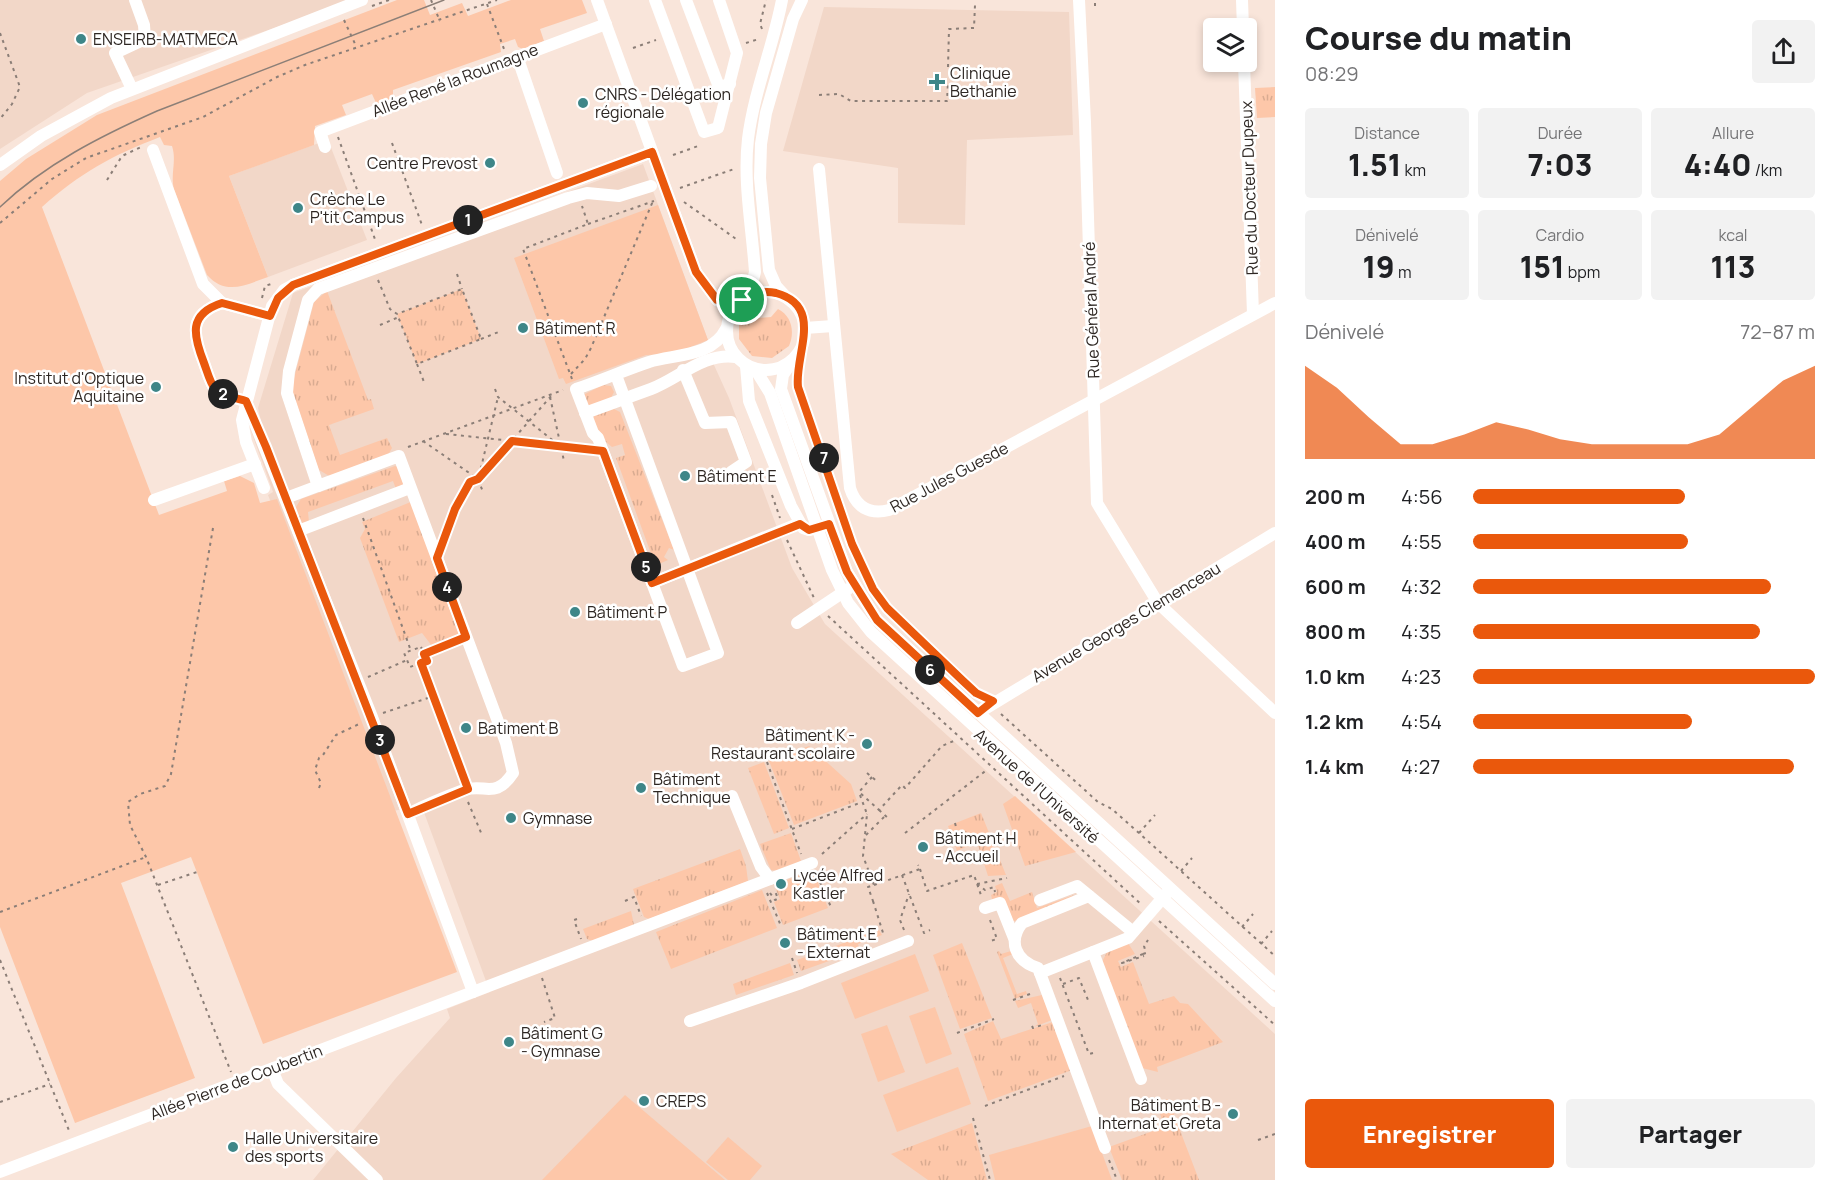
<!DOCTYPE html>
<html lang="fr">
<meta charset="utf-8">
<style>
body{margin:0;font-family:Manrope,sans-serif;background:#f2f2f2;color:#202124;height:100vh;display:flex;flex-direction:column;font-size:22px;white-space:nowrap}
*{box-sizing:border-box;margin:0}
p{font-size:20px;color:#757577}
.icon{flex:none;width:33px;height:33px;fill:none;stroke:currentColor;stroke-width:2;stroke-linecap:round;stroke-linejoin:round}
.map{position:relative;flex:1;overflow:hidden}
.drawer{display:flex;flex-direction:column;background:#fff;width:570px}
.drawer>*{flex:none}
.fabs{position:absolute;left:1203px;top:18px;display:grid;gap:12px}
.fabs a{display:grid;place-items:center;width:54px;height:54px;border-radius:6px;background:#fff;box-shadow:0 3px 9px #0003;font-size:30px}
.pin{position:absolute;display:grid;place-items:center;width:51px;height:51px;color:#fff;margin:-26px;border:3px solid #fff;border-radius:50%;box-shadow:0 2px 6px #0007}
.km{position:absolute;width:30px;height:30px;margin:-15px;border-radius:50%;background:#222;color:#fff;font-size:16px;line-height:30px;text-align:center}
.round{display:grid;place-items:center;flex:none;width:63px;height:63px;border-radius:6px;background:#f2f2f2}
.overview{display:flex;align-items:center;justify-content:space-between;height:102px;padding:0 30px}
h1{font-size:33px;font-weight:800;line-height:45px}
.stats{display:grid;grid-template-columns:repeat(3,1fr);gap:9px;height:102px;padding:6px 30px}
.stats div{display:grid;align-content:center;border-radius:6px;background:#f2f2f2;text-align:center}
.stats b{font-size:30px;font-weight:800}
.stats small{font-size:16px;font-weight:400}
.stats p{font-size:16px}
.chart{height:168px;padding:12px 30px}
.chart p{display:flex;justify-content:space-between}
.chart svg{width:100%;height:108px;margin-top:6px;fill:#ea580c;opacity:.7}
.primary-button{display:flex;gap:12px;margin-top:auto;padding:12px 30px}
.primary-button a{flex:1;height:69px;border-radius:6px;background:#ea580c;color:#fff;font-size:24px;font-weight:800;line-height:69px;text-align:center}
.primary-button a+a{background:#f2f2f2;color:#202124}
ul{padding:0 30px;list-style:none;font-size:20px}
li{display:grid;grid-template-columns:96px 72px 1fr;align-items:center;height:45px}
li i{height:15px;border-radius:8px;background:#ea580c}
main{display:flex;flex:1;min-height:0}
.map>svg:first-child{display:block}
</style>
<main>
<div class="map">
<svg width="1275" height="1180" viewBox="0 0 1275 1180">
<defs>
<pattern id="grass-tufts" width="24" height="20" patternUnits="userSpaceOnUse" patternTransform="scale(1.5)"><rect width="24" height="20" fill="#fdc7a9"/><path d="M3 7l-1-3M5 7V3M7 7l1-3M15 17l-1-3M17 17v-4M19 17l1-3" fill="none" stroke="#d9ab91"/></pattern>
</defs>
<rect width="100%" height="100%" fill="#f9e5da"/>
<!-- built -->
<g fill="#f2d7c8">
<polygon points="0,0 355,0 87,93 0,149"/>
<polygon points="824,7 1069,12 1073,135 967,140 965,225 898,223 898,168 783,151"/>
<polygon points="319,143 330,145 367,240 268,277 229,176"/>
<polygon points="643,164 708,340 704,343 729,398 792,568 825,624 1275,1034 1275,1180 313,1180 396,1078 450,1018 447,1009 490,992 422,807 391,811 268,495 273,492 250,428 261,421 258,408 293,293"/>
</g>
<!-- grass -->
<g fill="url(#grass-tufts)">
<polygon points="1275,87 1275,117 1257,118 1255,88"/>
<polygon points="462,289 481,339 417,364 397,314"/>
<polygon points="327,291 368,400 371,399 374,409 329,425 340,455 387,438 392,448 388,455 331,477 319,470 295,404 292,386 314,302"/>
<path d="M778,309C792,316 795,332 789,346L772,358L752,356L739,339V325L748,311L758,318L771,317Z"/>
<polygon points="603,385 611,386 614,392 611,398 589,406 585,405 583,395"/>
<polygon points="614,409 620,412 674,550 669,548 664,557 668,560 659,564 653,559 616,458 625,455 622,444 612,447 601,438 592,421 594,416"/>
<polygon points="395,466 399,467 405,483 396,489 393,481 308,512 309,522 301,523 296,507 301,499"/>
<polygon points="413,501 465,634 432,646 422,633 399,642 360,538 365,529 362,522"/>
<polygon points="809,746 851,784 857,801 794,825 769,761"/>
<polygon points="764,762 789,828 774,834 748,768"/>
<polygon points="1015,796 1076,852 1025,866 1003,804"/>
<polygon points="981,813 1006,875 988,876 977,842 957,851 948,826"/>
<polygon points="791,833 801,861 779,871 771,870 760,844"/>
<polygon points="740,849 746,866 748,881 649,919 644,917 633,889"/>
<polygon points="813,870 828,908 783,925 774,902 780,899 774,885"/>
<polygon points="1002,883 1010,901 1032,892 1037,908 1074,895 1068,900 1010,923 993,903 991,895 997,892 995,886"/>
<polygon points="762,890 777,928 671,969 656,932"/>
<polygon points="631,911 634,925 593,941 587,939 583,929"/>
<polygon points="879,930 882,935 858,944 860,950 801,971 797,960"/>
<polygon points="962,943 992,1018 960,1029 933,955"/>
<polygon points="1128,943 1135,954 1118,961 1121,967 1133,962 1149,1004 1174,996 1180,1003 1188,1004 1223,1042 1157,1067 1158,1072 1142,1068 1102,962 1107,952"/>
<polygon points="999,951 1001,954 1011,951 1013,954 1003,958 1017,994 1026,991 1027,994 1015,999 997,952"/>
<polygon points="790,963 794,975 736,995 733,984"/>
<polygon points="1042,995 1052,1020 1034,1027 1038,1024 1031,1003 1018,1008 1015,1001"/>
<polygon points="993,1021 1001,1039 1053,1022 1072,1070 988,1101 964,1034"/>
<polygon points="1168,1099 1199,1180 1122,1180 1109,1147 1164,1127 1157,1103"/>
<polygon points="972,1123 987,1180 928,1180 891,1154"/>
</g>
<!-- green -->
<g fill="#fdc7a9">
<path d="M397,0H424L430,15L462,3L468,16L511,0H582L587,13L540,29L544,41L523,49L518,47L515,39L500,44L501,52L393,90V98L377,105L372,94L342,105L346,115L315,126L314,145L229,176L268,277C245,285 226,296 207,275L174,189C170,175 177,161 172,146L164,145L160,137C113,155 80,173 42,207L159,515L227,491L224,481L240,476L254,483L260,503L277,499L457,972L263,1044L191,857L121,883L195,1078L75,1123L0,927V181L26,159L97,115Z"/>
<polygon points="658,205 708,340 673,354 646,355 566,384 563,378 559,379 514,258"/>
<polygon points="915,954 929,991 855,1019 841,983"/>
<polygon points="935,1007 952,1054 926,1064 909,1016"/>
<polygon points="887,1025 905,1072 878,1082 861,1034"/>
<polygon points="958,1067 971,1104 897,1132 883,1095"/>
<polygon points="625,1095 725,1180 542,1180"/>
<polygon points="1092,1126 1112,1180 995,1180 989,1155"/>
<polygon points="728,1137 762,1166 750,1180 728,1180 706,1162"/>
</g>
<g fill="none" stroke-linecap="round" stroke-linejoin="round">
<!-- path -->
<g stroke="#8b7e77" stroke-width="2" stroke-dasharray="3 4.5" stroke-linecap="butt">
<polyline points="431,0 440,21"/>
<polyline points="487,4 504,49"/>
<polyline points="372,6 389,0"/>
<polyline points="1095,6 1095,0"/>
<polyline points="344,20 356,46"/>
<polyline points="762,29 760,24 766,0"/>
<polyline points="0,33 20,87 12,104 0,119"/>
<polyline points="156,39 173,34"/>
<polyline points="746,43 759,39"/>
<polyline points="633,48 656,40"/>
<polyline points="948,67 949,29 974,28 975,5"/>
<polyline points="819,95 839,94 851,101 947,101 948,82"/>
<polyline points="653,100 675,92"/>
<polyline points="338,137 376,242"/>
<polyline points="392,143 422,225"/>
<polyline points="673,155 701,145"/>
<polyline points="107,180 122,156 141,147"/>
<polyline points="680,188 734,169"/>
<polyline points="684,202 739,241"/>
<polyline points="0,223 52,179 86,158 203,117 277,77 305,65 497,0"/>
<polyline points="588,224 654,201"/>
<polyline points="457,274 462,289"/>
<polyline points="378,280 390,309 397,314 417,364 481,339 462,289 397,314"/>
<polyline points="262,298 265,286 274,283"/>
<polyline points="380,325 399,317"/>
<polyline points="481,339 501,331"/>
<polyline points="417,364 424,382"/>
<polyline points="571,374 585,359 591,348 653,201"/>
<polyline points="797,377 829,471 833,491 862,570"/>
<polyline points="572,379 523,249 588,224 582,206"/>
<polyline points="495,389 498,397 560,446"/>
<polyline points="550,397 564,461"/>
<polyline points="446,434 589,449"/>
<polyline points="423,441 478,479 483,492"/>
<polyline points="408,447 563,390"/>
<polyline points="479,476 498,397"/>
<polyline points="772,495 780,518"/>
<polyline points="363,518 411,651"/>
<polyline points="213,528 171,774 165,786 140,794 128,802 130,825 146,857 231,1072"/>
<polyline points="443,540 455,509 470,482 478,479 553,394"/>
<polyline points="787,540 814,598"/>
<polyline points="881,600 912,633"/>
<polyline points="828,616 1142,905"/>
<polygon points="421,647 427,661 410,667 404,653"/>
<polyline points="424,654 455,641"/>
<polyline points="421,663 464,779"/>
<polyline points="368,677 407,660"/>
<polyline points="383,713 434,696"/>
<polyline points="1001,714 1098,802 1112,809 1139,833 1275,956"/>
<polyline points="767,762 801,854"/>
<polyline points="867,773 878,782"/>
<polyline points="872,777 859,792 879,810 902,785 905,788 942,746 956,740"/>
<polyline points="319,788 321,783 315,770 319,758 323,755 336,735 361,723"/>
<polyline points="860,795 867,814 863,856 874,885 868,887 873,901 870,902"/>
<polyline points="468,802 482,835"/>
<polyline points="879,810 888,818"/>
<polyline points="955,823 962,849"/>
<polyline points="792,829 862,802"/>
<polyline points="905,833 988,769"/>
<polyline points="1139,833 1155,815"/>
<polyline points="866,835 885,816"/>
<polyline points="822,854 867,814"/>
<polyline points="920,869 927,891 974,875 982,898"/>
<polyline points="1181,871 1192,858"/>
<polyline points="817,875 831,907"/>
<polyline points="902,875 924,933 930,930"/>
<polyline points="977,884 985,890 994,887 995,892"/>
<polyline points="977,884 1007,878"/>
<polyline points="158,885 197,872"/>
<polyline points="874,885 920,869 918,865"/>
<polyline points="767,893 781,926"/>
<polyline points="770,893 775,900 778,899 775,891"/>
<polyline points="625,901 634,897 641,916"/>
<polyline points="873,901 884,936"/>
<polyline points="0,912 146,857"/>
<polyline points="577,919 574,920 581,939"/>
<polyline points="990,920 997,939 990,941"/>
<polyline points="1159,921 1275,1025"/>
<polyline points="1242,927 1253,914"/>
<polyline points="904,930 900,920 909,894"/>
<polyline points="1261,944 1272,931"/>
<polyline points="1143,954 1122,963 1144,956"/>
<polyline points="1143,954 1146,953 1144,946 1148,940"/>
<polyline points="792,958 797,973"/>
<polyline points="0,960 70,1133"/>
<polyline points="542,978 555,1018 544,1022"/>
<polyline points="1060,978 1089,1054 1093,1053"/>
<polyline points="1063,984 1079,978 1088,1000"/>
<polyline points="1013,1000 1033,993"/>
<polyline points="1032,1026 1033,1028 1045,1024"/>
<polyline points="957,1033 994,1019"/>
<polyline points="0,1102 50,1084"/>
<polyline points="985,1106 1064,1076"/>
<polyline points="973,1118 990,1180"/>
<polyline points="1258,1140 1275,1134"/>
<polyline points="1109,1160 1117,1180"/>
</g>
<!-- minor -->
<g stroke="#fff" stroke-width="12">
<polyline points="597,0 696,272 717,300 734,308"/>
<polyline points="655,0 704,132 718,128 737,53 719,0"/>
<polyline points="686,0 719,87 730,84"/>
<polyline points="1079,0 1085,122 1097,503 1158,603 1275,713"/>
<polyline points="1242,0 1243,28"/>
<polyline points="517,56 557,173"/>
<polyline points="1244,62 1253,314"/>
<polyline points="132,89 115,53 145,39 144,25 135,0"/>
<polyline points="325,147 320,132 606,24"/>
<polyline points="153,150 203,284 222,303 270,316"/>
<polyline points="0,165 41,136 111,98 362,0"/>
<path d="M819,169L850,488C856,507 869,515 889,510L1275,303"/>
<circle cx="766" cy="331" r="39"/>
<polyline points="787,298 776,286 769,270 760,178 761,144 766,113 793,19 802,0"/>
<path d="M742,300L751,287L755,272C752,228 743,182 748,139C754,91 773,47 782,0"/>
<path d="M222,303C188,314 193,335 204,363C207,371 210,383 215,389C223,396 236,398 246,401L372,717L473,992"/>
<polyline points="805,328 833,326"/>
<polyline points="793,360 783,375 781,389 847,572 877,620 1275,984"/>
<polyline points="746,366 757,372 770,393 832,570 848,603 871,632 1275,1001"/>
<polyline points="746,366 749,401 791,506 803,528 809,530 823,526"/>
<polyline points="683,370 705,423 731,422 746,462 731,472"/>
<path d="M616,375L718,653L683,666L598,438L593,433L576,389C600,381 625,370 649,362C676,354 712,357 726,329"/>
<path d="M585,413C607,405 629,397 651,389C678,379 704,352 736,357"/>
<polyline points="264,488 246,442 242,420 272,306 284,290 293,285 652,152"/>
<polyline points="286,498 318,486"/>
<polyline points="154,500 255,464"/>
<polyline points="298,531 410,488"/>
<polyline points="652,583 800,523"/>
<polyline points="797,623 848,589"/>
<polyline points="978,713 1275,533"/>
<polyline points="732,796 761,867 770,879"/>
<path d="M408,814C426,805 445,797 464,790C485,783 495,800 513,773L506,743L399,456L318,486L287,393L289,371L308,300L318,289L568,198L587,193L619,196L651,186"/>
<polyline points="1040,900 1077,886 1133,932"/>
<polyline points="985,908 1000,903 1014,938"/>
<polyline points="1093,952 1141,1079"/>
<path d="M1040,973L1038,968C1015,961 1008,941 1022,923L1089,896"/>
<polyline points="690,1021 801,983 908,941"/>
<polyline points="272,1069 278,1084 377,1180"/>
<polyline points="1105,1148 1040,973 1128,938 1167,893"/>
<polyline points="0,1172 812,863"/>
</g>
<!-- tram -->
<path stroke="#8c7f77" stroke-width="1.5" d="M0,207C45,164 101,136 157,111L444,0"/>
</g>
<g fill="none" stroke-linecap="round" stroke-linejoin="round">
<!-- route casing -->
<g stroke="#fff" stroke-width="12">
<path id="route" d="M652,152L696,272L717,300L734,308C745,297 759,289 776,293C825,306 794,355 798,387L852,544L873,589L887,608L962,680L976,693L993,701L978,713L877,620L847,572L829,524L809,530L800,524L652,583L603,451L512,441L478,479L470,482L455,509L437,558L466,637L424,654L427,661L421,663L468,789L408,814L266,447L246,401C236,398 223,396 215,389C210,383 207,371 204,363C193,335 188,314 222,303L270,316L278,298L293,285Z"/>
</g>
<!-- route -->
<use href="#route" stroke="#ea580c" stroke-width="8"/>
</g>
<!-- markers -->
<g fill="#3e8688" stroke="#fff" stroke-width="2">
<circle cx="81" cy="39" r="6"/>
<path d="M934 73h6v6h6v6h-6v6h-6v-6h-6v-6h6z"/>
<circle cx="583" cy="103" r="6"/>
<circle cx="490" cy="163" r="6"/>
<circle cx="298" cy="208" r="6"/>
<circle cx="523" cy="328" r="6"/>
<circle cx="156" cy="387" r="6"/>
<circle cx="685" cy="476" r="6"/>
<circle cx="575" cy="612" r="6"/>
<circle cx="466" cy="728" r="6"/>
<circle cx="867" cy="744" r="6"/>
<circle cx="641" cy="788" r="6"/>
<circle cx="511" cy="818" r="6"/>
<circle cx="923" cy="847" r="6"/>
<circle cx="781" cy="884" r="6"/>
<circle cx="785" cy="943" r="6"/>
<circle cx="509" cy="1042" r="6"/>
<circle cx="644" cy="1101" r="6"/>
<circle cx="1233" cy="1114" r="6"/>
<circle cx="233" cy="1147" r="6"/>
</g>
<g text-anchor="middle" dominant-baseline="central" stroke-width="5" stroke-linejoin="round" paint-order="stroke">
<!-- poi labels -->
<g font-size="16" fill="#2e2723" stroke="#fff" text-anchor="start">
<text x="93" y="39">ENSEIRB-MATMECA</text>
<text x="950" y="73">Clinique<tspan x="950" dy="18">Bethanie</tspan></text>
<text x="595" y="94">CNRS - Délégation<tspan x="595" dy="18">régionale</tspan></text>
<text x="478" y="163" text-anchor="end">Centre Prevost</text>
<text x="310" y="199">Crèche Le<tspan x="310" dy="18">P'tit Campus</tspan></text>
<text x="535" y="328">Bâtiment R</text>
<text x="144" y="378" text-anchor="end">Institut d'Optique<tspan x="144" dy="18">Aquitaine</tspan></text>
<text x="697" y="476">Bâtiment E</text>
<text x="587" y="612">Bâtiment P</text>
<text x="478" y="728">Batiment B</text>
<text x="855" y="735" text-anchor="end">Bâtiment K -<tspan x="855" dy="18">Restaurant scolaire</tspan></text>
<text x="653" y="779">Bâtiment<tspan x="653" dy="18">Technique</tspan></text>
<text x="523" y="818">Gymnase</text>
<text x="935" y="838">Bâtiment H<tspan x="935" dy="18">- Accueil</tspan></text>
<text x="793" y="875">Lycée Alfred<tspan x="793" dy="18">Kastler</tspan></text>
<text x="797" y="934">Bâtiment E<tspan x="797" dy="18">- Externat</tspan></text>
<text x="521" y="1033">Bâtiment G<tspan x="521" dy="18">- Gymnase</tspan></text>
<text x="656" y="1101">CREPS</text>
<text x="1221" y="1105" text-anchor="end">Bâtiment B -<tspan x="1221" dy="18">Internat et Greta</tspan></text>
<text x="245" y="1138">Halle Universitaire<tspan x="245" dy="18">des sports</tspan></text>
</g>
<!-- street labels -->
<g font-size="16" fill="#2e2723" stroke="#fff">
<text transform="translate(455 80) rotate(-21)">Allée René la Roumagne</text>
<text transform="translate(1249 188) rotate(-92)">Rue du Docteur Dupeux</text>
<text transform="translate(1091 310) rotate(-92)">Rue Général André</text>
<text transform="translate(949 477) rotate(-28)">Rue Jules Guesde</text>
<text transform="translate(1126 622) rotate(-31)">Avenue Georges Clemenceau</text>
<text transform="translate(1037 786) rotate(42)">Avenue de l'Université</text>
<text transform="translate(236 1082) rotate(-21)">Allée Pierre de Coubertin</text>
</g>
</g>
</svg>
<div class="fabs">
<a><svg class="icon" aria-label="layers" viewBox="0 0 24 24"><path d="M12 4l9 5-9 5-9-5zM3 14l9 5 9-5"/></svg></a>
</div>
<div class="pin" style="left:742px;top:300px;background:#1e9e55"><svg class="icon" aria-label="arrive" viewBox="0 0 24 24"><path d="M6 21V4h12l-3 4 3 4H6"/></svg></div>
<b class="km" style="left:468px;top:220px">1</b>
<b class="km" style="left:223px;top:394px">2</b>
<b class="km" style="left:380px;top:740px">3</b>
<b class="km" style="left:447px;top:587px">4</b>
<b class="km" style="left:646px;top:567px">5</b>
<b class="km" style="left:930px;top:670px">6</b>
<b class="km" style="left:824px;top:458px">7</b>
</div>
<section class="drawer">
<div class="overview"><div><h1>Course du matin</h1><p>08:29</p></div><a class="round"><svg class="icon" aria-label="share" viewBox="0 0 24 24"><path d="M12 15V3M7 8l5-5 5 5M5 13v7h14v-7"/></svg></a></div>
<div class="stats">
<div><p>Distance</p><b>1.51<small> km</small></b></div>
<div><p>Durée</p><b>7:03</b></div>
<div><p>Allure</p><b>4:40<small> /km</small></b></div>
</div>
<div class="stats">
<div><p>Dénivelé</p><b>19<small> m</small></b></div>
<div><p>Cardio</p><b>151<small> bpm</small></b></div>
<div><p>kcal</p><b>113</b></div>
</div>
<div class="chart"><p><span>Dénivelé</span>72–87 m</p>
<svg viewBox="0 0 160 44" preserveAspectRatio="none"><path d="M0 44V6L10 15L20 27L30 38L40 38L50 34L60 29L70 32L80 36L90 38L100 38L110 38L120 38L130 34L140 23L150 12L160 6V44z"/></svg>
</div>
<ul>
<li><b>200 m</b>4:56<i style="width:62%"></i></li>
<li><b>400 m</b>4:55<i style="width:63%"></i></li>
<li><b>600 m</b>4:32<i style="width:87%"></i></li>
<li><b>800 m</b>4:35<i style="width:84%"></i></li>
<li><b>1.0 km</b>4:23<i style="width:100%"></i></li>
<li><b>1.2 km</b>4:54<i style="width:64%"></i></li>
<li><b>1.4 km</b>4:27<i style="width:94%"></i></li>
</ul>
<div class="primary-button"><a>Enregistrer</a><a>Partager</a></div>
</section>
</main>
